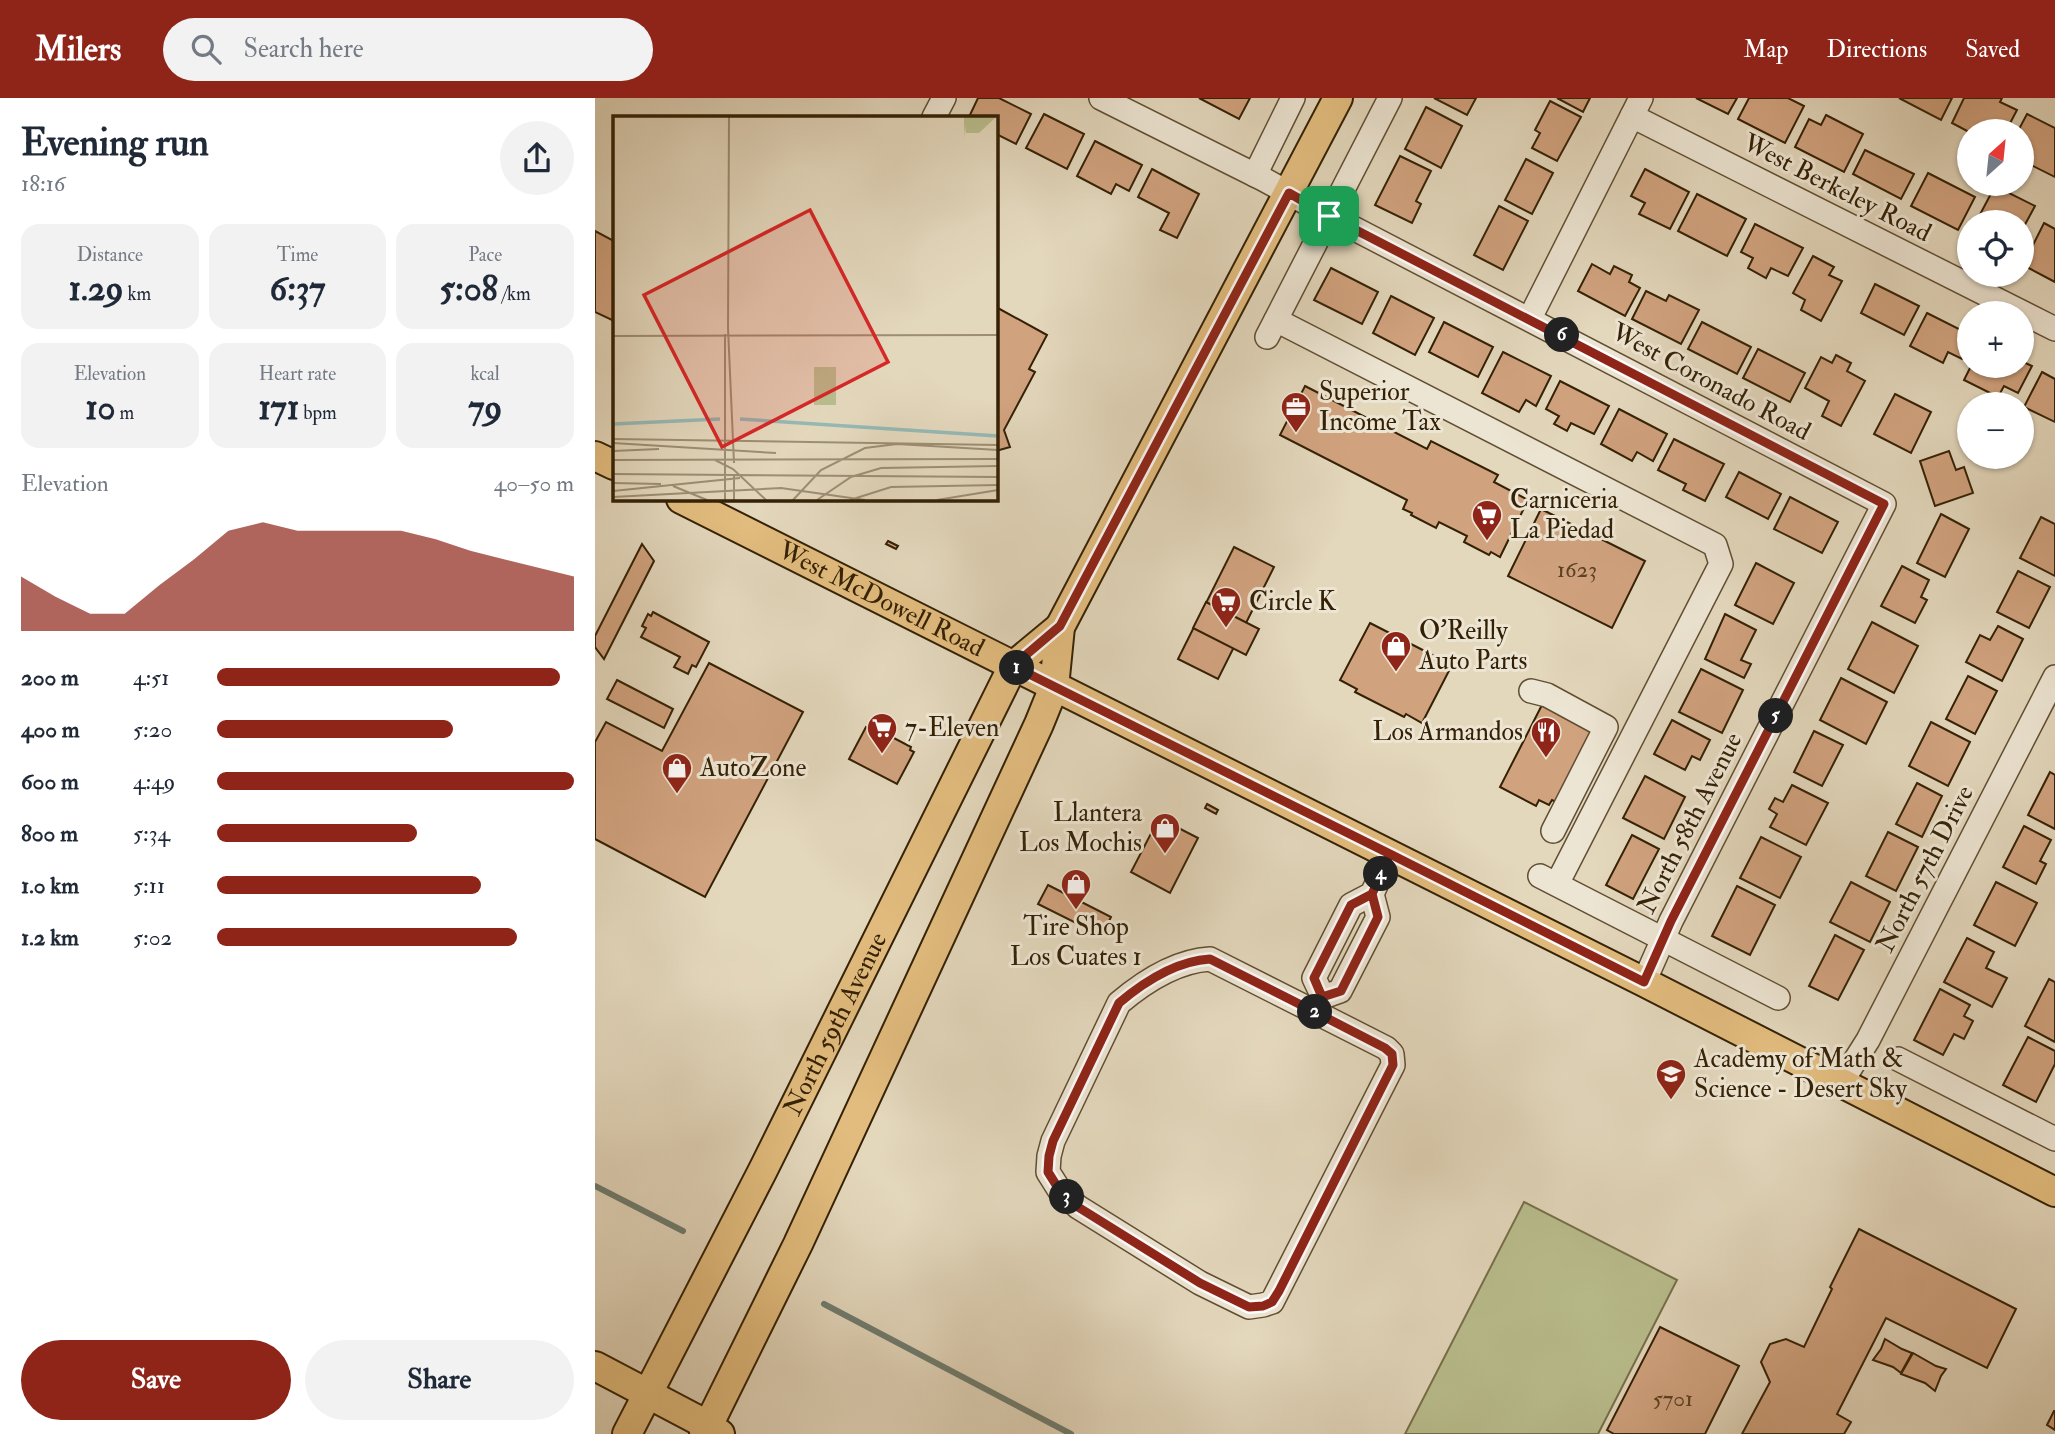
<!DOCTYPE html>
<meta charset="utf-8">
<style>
body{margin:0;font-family:"IM FELL Double Pica",serif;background:#f2f2f3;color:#1f2937;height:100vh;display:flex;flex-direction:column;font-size:26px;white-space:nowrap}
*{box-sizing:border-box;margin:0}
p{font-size:23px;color:#747a83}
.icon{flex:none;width:38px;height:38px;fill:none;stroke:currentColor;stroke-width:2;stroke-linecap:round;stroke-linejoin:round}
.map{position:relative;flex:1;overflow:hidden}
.side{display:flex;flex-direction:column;background:#fff;width:595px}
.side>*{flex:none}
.needle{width:46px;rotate:27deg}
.fabs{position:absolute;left:1362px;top:21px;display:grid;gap:14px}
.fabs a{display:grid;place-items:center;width:77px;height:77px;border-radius:50%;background:#fff;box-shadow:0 2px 5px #0004;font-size:35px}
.pin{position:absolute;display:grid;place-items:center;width:60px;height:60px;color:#fff;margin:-30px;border-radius:14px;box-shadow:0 4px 10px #0006}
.km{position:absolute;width:35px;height:35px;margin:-18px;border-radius:50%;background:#222;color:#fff;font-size:19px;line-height:35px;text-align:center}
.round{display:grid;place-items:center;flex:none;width:74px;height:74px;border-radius:37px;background:#f2f2f3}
.head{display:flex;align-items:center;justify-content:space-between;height:119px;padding:0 21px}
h1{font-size:38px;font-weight:700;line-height:52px}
.metrics{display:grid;grid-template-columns:repeat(3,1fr);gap:10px;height:119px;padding:7px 21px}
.metrics div{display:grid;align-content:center;border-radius:18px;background:#f2f2f3;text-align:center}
.metrics b{font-size:35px;font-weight:700}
.metrics small{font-size:19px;font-weight:400}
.metrics p{font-size:19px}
.chart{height:196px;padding:14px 21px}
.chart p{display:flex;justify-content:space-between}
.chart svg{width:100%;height:126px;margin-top:7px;fill:#8f2418;opacity:.7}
.primary-button{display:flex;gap:14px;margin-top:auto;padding:14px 21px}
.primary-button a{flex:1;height:80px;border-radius:42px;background:#8f2418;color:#fff;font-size:28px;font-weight:700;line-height:80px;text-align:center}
.primary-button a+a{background:#f2f2f3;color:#1f2937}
ul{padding:0 21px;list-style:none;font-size:23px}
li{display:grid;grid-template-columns:112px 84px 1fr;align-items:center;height:52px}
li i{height:18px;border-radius:9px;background:#8f2418}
header{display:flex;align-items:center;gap:42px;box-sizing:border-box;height:98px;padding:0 35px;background:#8f2418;color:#fff}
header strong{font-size:33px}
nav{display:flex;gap:38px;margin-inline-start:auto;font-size:24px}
.search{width:490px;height:63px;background:#f2f2f3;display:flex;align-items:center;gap:18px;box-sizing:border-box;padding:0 24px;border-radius:38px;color:#747a83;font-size:26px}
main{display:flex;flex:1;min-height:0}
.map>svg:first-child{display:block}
</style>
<header>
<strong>Milers</strong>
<div class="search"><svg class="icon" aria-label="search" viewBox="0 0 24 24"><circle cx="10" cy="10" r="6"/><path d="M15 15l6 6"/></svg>Search here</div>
<nav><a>Map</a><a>Directions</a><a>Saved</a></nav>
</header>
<main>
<section class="side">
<div class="head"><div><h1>Evening run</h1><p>18:16</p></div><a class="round"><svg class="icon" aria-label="share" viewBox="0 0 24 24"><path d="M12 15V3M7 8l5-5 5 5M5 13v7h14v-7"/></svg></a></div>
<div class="metrics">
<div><p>Distance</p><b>1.29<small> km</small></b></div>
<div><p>Time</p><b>6:37</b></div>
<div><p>Pace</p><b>5:08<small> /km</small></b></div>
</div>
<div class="metrics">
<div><p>Elevation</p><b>10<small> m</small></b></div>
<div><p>Heart rate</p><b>171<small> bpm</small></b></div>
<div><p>kcal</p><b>79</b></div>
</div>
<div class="chart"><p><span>Elevation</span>40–50 m</p>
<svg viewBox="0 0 160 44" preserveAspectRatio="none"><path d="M0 44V25L10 32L20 38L30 38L40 28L50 19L60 9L70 6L80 9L90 9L100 9L110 9L120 12L130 16L140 19L150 22L160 25V44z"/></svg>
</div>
<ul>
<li><b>200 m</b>4:51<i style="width:96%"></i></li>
<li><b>400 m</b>5:20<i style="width:66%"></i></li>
<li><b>600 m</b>4:49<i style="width:100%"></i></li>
<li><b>800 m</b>5:34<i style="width:56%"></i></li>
<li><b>1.0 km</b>5:11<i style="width:74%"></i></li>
<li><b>1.2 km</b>5:02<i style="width:84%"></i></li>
</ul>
<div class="primary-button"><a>Save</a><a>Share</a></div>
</section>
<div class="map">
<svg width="1460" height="1336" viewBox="0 0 1460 1336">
<rect width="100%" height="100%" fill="#e3d7bc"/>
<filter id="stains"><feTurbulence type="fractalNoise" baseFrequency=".00286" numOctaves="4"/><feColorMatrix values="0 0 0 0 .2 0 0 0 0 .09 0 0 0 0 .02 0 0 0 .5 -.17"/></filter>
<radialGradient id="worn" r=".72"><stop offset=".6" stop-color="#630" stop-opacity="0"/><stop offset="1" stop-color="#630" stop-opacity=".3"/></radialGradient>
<!-- green -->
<polygon fill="#b9bd8d" stroke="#766f49" stroke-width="2" points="929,1104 1082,1182 1003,1336 810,1336"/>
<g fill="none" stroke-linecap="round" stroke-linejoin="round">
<!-- stream -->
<g stroke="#6f7c6f" stroke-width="6">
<polyline points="0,1088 88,1133"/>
<polyline points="229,1206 476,1336"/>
</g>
</g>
<!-- building -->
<g fill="#d0a27e" stroke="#342105" stroke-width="2">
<polygon points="383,0 404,0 436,16 421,46 401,36 401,19 374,19"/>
<polygon points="604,0 655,0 644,21"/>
<polygon points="839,0 881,0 872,17"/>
<polygon points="962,0 995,0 988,14"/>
<polygon points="1101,0 1142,0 1133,16"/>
<polygon points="1154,0 1193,0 1209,8 1190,45 1143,21"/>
<polygon points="1304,0 1357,0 1346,22"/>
<polygon points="1369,0 1407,0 1405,4 1422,12 1411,33 1374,34 1357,25"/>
<polygon points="955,3 986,19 962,63 937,50 945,35 940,32"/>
<polygon points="831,9 867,28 846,70 810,51"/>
<polygon points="449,16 489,36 472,71 431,50"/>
<polygon points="1432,16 1460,30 1460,79 1426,62 1430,50 1426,48 1426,33 1423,33"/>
<polygon points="1231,17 1268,36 1249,74 1200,49 1214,21 1226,27"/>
<polygon points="500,43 547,67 534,93 521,86 516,96 482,78"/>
<polygon points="1270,52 1319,76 1306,101 1258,76"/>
<polygon points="805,58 836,73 821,103 826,106 817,125 780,107"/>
<polygon points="931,61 958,75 937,116 910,102"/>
<polygon points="557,71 604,96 582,140 565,132 574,115 543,99"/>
<polygon points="1050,71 1094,94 1075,131 1044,116 1050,105 1036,98"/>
<polygon points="1333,75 1380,99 1363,132 1316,108"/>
<polygon points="1400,88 1440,108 1426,134 1426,124 1381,124"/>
<polygon points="1102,96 1151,121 1132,158 1083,133"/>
<polygon points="904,108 933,123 908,172 879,157"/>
<polygon points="1449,125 1460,131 1460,184 1428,167"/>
<polygon points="1160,126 1208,150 1193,178 1176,170 1171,180 1153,170 1158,160 1146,154"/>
<polygon points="0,133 19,143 19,223 0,214"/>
<polygon points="1218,158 1239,169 1234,177 1247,183 1226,223 1206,212 1210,202 1198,195"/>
<polygon points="997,166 1015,176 1019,168 1037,177 1034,184 1045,190 1030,218 983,193"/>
<polygon points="736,170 783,194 767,226 719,202"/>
<polygon points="1280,186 1324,208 1309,237 1266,215"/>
<polygon points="1051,193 1071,203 1074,197 1104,212 1086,246 1037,221"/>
<polygon points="796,198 839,220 820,257 778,235"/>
<polygon points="401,209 452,237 434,271 440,274 409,332 415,349 401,353"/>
<polygon points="1332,215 1374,236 1374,247 1367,261 1353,254 1348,265 1315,248"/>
<polygon points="849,224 898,249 883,279 834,254"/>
<polygon points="1107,224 1156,249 1142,276 1093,251"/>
<polygon points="1163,251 1210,275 1195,304 1148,280"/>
<polygon points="908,254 956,278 941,308 931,302 924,314 887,295"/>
<polygon points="1241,257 1256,265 1252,273 1270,283 1246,328 1227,318 1234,303 1210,290 1226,259 1237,265"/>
<polygon points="1426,263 1437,268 1423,295 1409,288 1403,299 1369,282 1376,268 1426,268"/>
<polygon points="1447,274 1460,281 1460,324 1429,309"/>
<polygon points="965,283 1014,308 999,336 976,325 972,333 959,326 964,318 951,311"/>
<polygon points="710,288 832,351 836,343 903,377 899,384 933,402 905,459 896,454 894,457 869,444 872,438 844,424 841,430 816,417 817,415 808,411 812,402 685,337"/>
<polygon points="1300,296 1336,314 1316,355 1279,336"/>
<polygon points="1024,311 1072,336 1058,363 1042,354 1037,363 1006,346"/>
<polygon points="1079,341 1129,366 1110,403 1088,392 1091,386 1063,372"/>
<polygon points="1354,353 1361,372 1369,369 1378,395 1340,408 1325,363"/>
<polygon points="1144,374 1186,396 1173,421 1131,399"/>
<polygon points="1195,399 1243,424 1227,455 1179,431"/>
<polygon points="946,411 1050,463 1017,530 913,478"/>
<polygon points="1346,416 1374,431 1350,479 1322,465"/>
<polygon points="1446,419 1460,426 1460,478 1425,460"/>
<polygon points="293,443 303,448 301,451 291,446"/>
<polygon points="47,446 59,463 9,561 0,549 0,538"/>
<polygon points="639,449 679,469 623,581 583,561"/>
<polygon points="1161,465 1199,485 1178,526 1140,507"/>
<polygon points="1307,468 1334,482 1326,499 1332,502 1320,525 1286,508"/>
<polygon points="1423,473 1455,489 1434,530 1402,514"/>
<polygon points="611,504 664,531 651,557 598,530"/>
<polygon points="58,514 114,544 101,569 97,567 93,576 79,569 85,559 46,539 51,530 47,528 53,516 56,518"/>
<polygon points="1130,516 1161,532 1146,562 1156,566 1149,580 1110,561"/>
<polygon points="1277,524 1323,548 1299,595 1253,571"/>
<polygon points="775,525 857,567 827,625 811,616 809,619 760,594 762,591 745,582"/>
<polygon points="1403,528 1428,541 1407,583 1371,564 1385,537 1395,542"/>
<polygon points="114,565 208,614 110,799 0,741 0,644 11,624 67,653"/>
<polygon points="1106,571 1148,592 1127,635 1084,614"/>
<polygon points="1373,578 1402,593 1380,636 1351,621"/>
<polygon points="1246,580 1292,604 1271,646 1225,622"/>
<polygon points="22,582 78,611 69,630 12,601"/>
<polygon points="949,603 998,633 961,704 957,702 954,707 944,702 941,708 905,689"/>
<polygon points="1077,622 1115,642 1105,662 1097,658 1090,672 1059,656"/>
<polygon points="1336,624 1375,644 1353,688 1314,668"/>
<polygon points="276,628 316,649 315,652 319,654 302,686 254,661 271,629 274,630"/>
<polygon points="1219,633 1248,647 1227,688 1199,674"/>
<polygon points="1455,674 1460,677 1460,731 1433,717"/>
<polygon points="1050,678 1090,699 1069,741 1028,720"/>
<polygon points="1322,685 1347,698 1327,739 1301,726"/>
<polygon points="1197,687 1233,705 1211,747 1175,729 1182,716 1174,711 1180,700 1188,704"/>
<polygon points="612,706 623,712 621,716 610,710"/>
<polygon points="564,720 603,740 575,795 536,774"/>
<polygon points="1429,728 1456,742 1445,763 1451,766 1441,786 1408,769"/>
<polygon points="1293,734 1323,749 1301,793 1271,778"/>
<polygon points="1037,737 1064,751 1038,801 1011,787"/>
<polygon points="1166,739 1206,759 1185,800 1145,780"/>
<polygon points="1256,784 1295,804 1275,844 1235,824"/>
<polygon points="1401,784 1442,805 1420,848 1379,827"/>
<polygon points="453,787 516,819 507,838 443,806"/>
<polygon points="1142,788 1180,807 1155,857 1117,838"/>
<polygon points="1240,837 1269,852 1243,902 1214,888"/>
<polygon points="1372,840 1399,854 1391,870 1412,880 1397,909 1349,884"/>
<polygon points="1454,881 1460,884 1460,944 1430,928"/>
<polygon points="1345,891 1375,907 1369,918 1378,923 1369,941 1359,936 1348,957 1319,942"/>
<polygon points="1433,939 1460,953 1460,966 1441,1004 1408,987"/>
<polygon points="1264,1131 1421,1211 1392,1270 1291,1220 1242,1316 1256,1324 1249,1336 1147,1336 1175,1284 1166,1264 1175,1246 1191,1241 1209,1249 1237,1191 1235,1189"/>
<polygon points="1065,1229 1144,1268 1110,1336 1019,1336 1012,1332"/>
<polygon points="1290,1241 1307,1251 1317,1255 1306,1275 1298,1269 1278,1262 1286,1251"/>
<polygon points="1318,1255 1341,1268 1351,1271 1346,1278 1340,1293 1330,1285 1306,1276"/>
<polygon points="1459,1313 1460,1313 1460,1332 1452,1327"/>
</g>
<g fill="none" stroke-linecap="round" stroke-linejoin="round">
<!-- minor casing -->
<g stroke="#604e33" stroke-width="26">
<g id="minor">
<polyline points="506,0 668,81 735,118 1289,406 1076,823 1049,884"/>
<polyline points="1037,18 1460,231"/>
<polyline points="339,19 349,0"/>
<polyline points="660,77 698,0"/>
<polyline points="935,220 1046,0"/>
<polyline points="681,222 1120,447 1126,466 962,786"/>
<polyline points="672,239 795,0"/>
<polyline points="936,593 952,597 1011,629 958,733"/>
<polyline points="945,778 1183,900"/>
<polyline points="728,899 719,880 756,807 777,796 795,756"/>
<path d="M720,914L615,861C581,863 550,883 524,905L458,1043L454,1058L453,1074L465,1093L483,1109L605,1185L654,1209L668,1207L677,1204L798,967L797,956L791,950L720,914L728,899L745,893L783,819L777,796"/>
<polyline points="1303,961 1460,1041"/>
<polyline points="1246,985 1273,942 1460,579"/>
</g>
</g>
<!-- major casing -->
<g stroke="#342105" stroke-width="32">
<g id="major">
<polyline points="0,358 19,367"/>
<path id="s1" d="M86,401L1049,884L1460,1094"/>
<polyline points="0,1268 114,1328 125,1336"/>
<path id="s2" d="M32,1336L168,1072L418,568L465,529"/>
<polyline points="109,1336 203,1146 444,626 459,589 465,529 743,0"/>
</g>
</g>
<!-- minor -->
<use href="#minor" stroke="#ede5d3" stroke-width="23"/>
<!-- major -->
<use href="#major" stroke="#e2bc7e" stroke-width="28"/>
</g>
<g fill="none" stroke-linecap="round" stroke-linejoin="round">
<!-- route casing -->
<g stroke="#fff" stroke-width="14">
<path id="route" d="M734,118L694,95L465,528L418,568L795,756L777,796L783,819L746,893L727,899L720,914L790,950L797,956L798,967L684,1193L677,1204L668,1208L654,1209L605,1185L483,1109L465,1093L453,1074L454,1058L458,1043L524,905C550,883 581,863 615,861L720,914L727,899L719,880L756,807L777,796L795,756L1049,884L1076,823L1289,406L734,118"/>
</g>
<!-- route -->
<use href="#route" stroke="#8f2418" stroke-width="9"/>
</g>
<!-- icons -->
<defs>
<g id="office-pin" transform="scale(1.575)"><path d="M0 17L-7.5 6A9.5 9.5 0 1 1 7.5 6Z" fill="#8f2418" stroke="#ede5d3"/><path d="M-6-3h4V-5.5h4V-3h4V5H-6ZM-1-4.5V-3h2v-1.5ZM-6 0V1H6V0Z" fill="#fff"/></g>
<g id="supermarket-pin" transform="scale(1.575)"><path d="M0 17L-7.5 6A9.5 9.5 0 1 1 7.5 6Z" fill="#8f2418" stroke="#ede5d3"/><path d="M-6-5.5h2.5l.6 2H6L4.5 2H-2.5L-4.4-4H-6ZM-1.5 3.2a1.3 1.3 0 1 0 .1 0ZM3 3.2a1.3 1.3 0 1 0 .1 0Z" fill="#fff"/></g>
<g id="shop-pin" transform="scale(1.575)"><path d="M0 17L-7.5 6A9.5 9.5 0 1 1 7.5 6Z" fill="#8f2418" stroke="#ede5d3"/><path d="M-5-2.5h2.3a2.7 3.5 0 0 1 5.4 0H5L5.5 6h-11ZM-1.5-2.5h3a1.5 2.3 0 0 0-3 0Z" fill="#fff"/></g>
<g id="restaurant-pin" transform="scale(1.575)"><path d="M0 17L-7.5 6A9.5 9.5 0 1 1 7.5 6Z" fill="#8f2418" stroke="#ede5d3"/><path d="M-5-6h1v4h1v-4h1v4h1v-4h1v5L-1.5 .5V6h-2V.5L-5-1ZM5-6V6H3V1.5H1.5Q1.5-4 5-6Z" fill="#fff"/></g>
<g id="school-pin" transform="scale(1.575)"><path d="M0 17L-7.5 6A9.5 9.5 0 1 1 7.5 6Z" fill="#8f2418" stroke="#ede5d3"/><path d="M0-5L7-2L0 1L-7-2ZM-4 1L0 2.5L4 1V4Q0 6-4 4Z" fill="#fff"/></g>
</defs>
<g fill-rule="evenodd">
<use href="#office-pin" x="701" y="309"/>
<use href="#supermarket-pin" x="892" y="417"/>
<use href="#supermarket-pin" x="631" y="504"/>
<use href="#shop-pin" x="801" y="548"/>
<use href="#supermarket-pin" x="287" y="630"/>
<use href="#restaurant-pin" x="951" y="634"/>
<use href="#shop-pin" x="82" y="670"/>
<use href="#shop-pin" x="570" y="730"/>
<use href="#shop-pin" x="481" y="786"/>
<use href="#school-pin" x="1076" y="976"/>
</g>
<g text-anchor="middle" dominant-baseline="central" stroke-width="6" stroke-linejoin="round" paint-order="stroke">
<!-- number labels -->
<g font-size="23" fill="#5b4123">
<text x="982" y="471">1623</text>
<text x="1078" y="1300">5701</text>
</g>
<!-- street labels -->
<g font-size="26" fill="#342105" stroke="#ede5d3">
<text transform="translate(1242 90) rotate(27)">West Berkeley Road</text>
<text transform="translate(1116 284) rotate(28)">West Coronado Road</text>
<text stroke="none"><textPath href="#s1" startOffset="224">West McDowell Road</textPath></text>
<text transform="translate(1095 725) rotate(-63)">North 58th Avenue</text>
<text transform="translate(1330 771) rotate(-63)">North 57th Drive</text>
<text stroke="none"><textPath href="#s2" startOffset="460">North 59th Avenue</textPath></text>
</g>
<!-- poi labels -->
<g font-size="26" fill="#342105" stroke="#ede5d3" text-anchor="start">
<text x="724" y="294">Superior<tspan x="724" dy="30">Income Tax</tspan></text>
<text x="915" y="402">Carniceria<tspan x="915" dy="30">La Piedad</tspan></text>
<text x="654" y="504">Circle K</text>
<text x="824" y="533">O'Reilly<tspan x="824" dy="30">Auto Parts</tspan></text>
<text x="310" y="630">7-Eleven</text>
<text x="928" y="634" text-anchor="end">Los Armandos</text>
<text x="105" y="670">AutoZone</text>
<text x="547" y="715" text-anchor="end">Llantera<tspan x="547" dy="30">Los Mochis</tspan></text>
<text x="481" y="829" text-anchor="middle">Tire Shop<tspan x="481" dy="30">Los Cuates 1</tspan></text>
<text x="1099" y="961">Academy of Math &amp;<tspan x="1099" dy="30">Science - Desert Sky</tspan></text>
</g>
</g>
<!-- overview -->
<g transform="translate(18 18)">
<rect width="385" height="385" fill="#e3d7bc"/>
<path d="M351,1H383L366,17H353L352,9L351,23ZM201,251H223V289H201Z" fill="#b9bd8d"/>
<path fill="none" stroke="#96b8b5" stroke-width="3.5" d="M127,303L385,320M0,308L107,303"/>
<path fill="none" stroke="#9d8e73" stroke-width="2" d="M116,1L115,212L121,347M0,220L385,219M0,323L385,329M0,327L163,337M0,335L46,333M0,344L385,343M102,344L120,353L153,384M0,358L385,361M0,367L48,368M60,370L94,384M0,375L127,362M0,381L168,372L252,384M112,384V218M121,384V360M180,384L208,354L252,332L284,328L385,334M204,384L238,361L268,352L385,350M237,384L278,371L385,369M324,384L385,374"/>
<path fill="#d62828" fill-opacity="0.15" stroke="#d62828" stroke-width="3.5" d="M197,94L275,246L109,331L31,179Z"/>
<rect width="385" height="385" fill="none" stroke="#342105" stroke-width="3.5"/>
</g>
<rect width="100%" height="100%" filter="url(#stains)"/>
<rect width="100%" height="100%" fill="url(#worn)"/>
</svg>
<div class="fabs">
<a><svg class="needle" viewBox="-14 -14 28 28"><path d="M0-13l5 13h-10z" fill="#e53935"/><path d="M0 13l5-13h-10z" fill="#747a83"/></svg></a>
<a><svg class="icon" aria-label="locate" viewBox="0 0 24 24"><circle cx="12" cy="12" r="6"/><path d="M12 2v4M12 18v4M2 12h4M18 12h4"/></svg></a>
<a>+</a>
<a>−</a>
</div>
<div class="pin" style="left:734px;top:118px;background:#1e9e55"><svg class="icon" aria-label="arrive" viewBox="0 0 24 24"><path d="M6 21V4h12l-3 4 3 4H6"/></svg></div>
<b class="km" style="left:422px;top:570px">1</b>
<b class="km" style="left:720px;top:914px">2</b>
<b class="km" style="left:472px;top:1099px">3</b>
<b class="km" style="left:786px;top:776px">4</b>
<b class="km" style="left:1181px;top:618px">5</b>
<b class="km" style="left:967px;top:237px">6</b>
</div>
</main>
